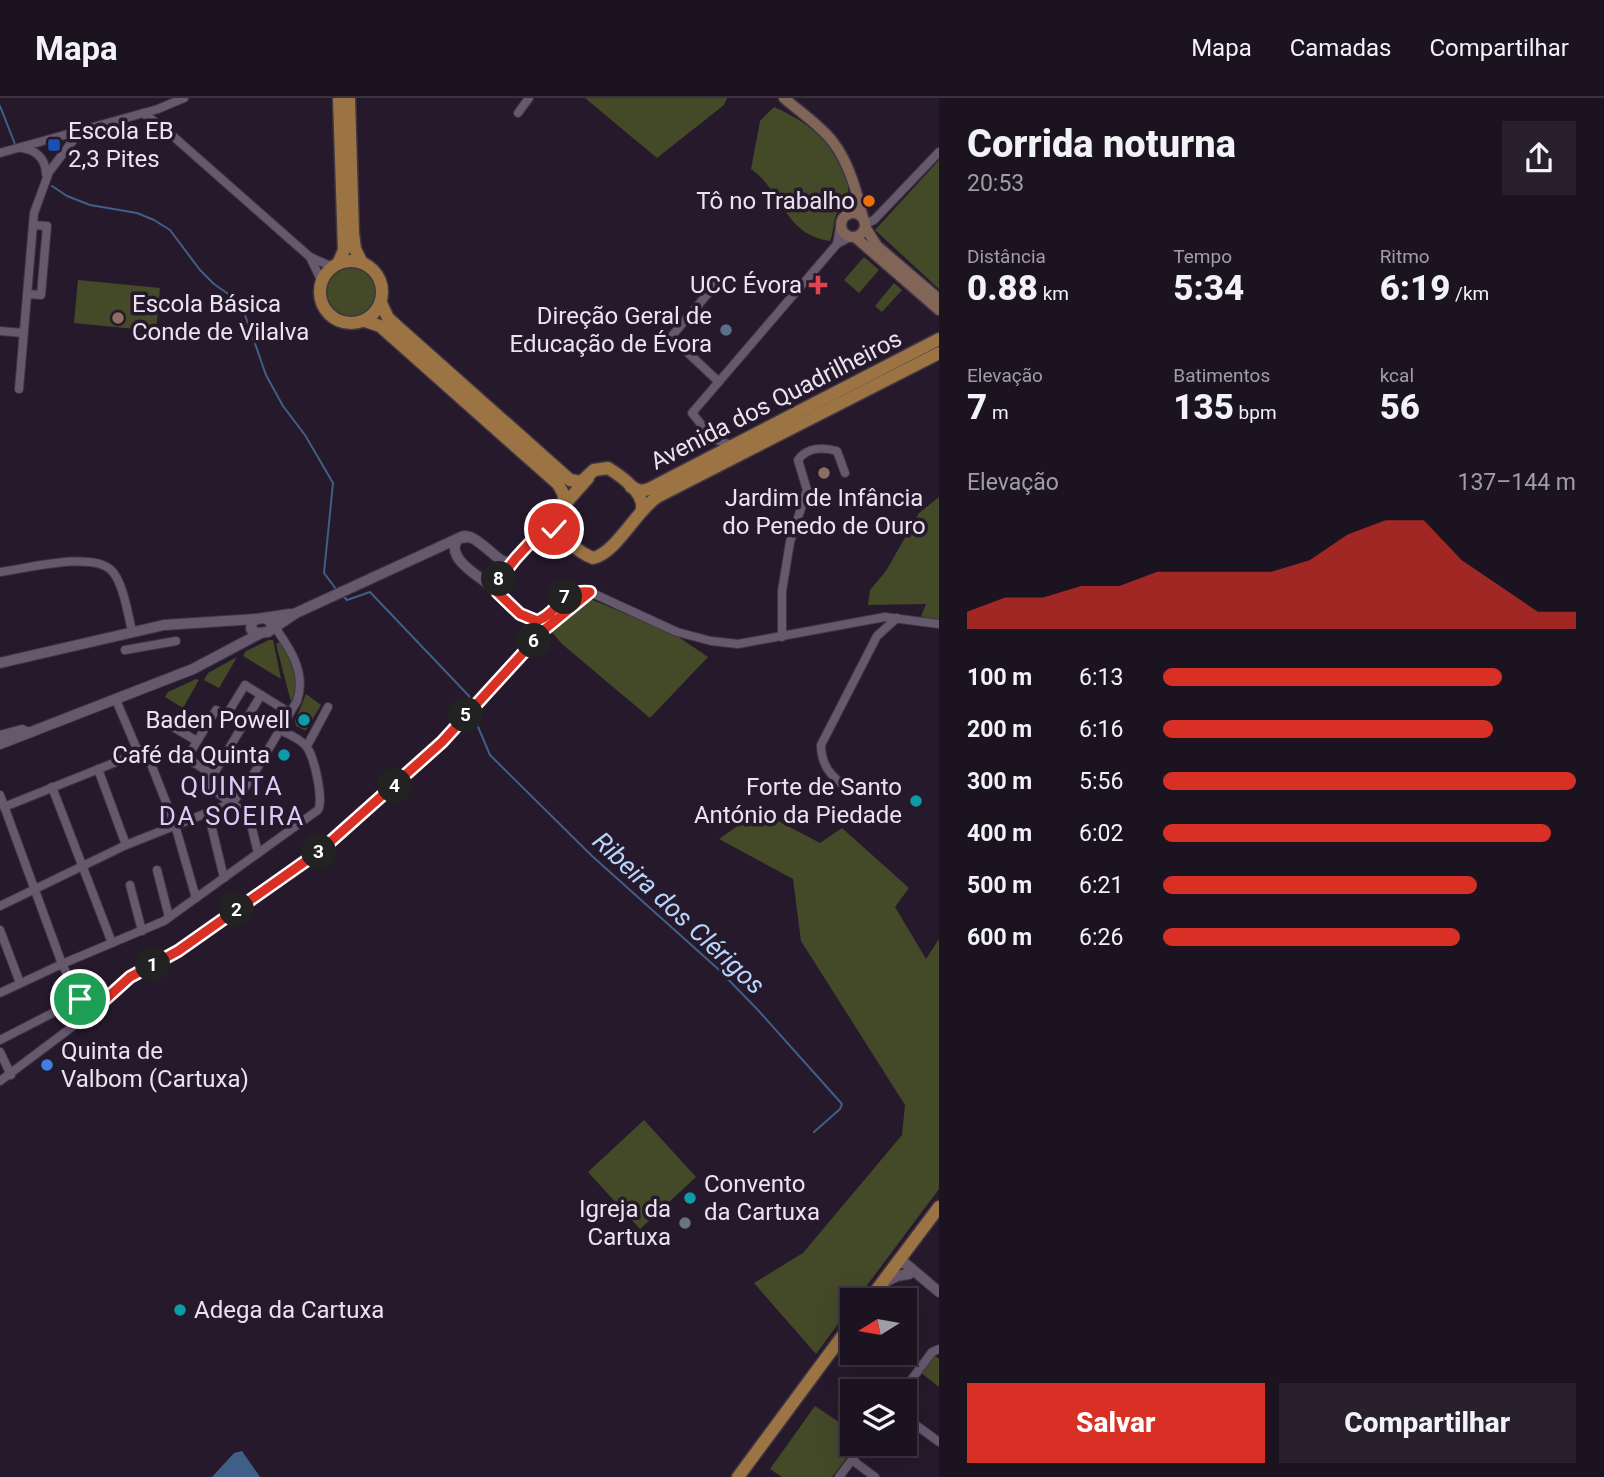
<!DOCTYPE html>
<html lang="pt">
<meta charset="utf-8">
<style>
body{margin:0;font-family:Roboto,sans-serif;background:#29202e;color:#f1f3f6;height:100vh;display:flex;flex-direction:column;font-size:26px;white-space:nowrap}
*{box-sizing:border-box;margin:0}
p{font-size:23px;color:#a09ea5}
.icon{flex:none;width:38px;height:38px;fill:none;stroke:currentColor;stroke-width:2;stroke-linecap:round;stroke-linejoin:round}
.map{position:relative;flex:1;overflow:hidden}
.panel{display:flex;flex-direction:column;background:#1c1321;width:665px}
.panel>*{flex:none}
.needle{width:46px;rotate:259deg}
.buttons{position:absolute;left:840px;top:1190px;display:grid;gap:14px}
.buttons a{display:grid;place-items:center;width:77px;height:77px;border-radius:0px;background:#1c1321;box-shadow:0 7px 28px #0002,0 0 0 2px #3a323f;font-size:35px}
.pin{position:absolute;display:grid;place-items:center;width:60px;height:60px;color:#fff;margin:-30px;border:4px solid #fff;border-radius:50%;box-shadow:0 2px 7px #0007}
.km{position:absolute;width:35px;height:35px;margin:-18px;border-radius:50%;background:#222;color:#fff;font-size:19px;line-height:35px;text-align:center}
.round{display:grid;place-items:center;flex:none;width:74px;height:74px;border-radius:0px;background:#29202e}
.headline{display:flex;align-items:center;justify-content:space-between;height:119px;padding:0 28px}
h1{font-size:38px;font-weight:800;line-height:52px}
.figures{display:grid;grid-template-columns:repeat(3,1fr);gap:10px;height:119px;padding:7px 28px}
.figures div{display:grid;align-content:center}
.figures b{font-size:35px;font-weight:800}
.figures small{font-size:19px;font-weight:400}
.figures p{font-size:19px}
.chart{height:196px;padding:14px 28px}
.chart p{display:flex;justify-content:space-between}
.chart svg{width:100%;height:126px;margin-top:7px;fill:#d93025;opacity:.7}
.button{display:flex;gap:14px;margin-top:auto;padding:14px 28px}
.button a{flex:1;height:80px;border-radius:0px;background:#d93025;color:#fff;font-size:28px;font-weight:800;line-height:80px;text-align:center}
.button a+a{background:#29202e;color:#f1f3f6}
ul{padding:0 28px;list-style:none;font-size:23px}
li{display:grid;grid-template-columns:112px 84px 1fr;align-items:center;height:52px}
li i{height:18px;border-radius:9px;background:#d93025}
header{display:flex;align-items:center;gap:42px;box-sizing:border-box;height:98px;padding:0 35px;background:#1c1321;border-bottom:2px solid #3a323f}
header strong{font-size:33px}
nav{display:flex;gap:38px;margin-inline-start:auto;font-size:24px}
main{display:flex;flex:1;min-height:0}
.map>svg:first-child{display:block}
</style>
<header>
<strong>Mapa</strong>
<nav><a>Mapa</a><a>Camadas</a><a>Compartilhar</a></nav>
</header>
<main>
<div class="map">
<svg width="939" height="1379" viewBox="0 0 939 1379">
<rect width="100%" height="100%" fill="#26192c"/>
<!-- green -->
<g fill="#444a28">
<polygon points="585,0 727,0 724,7 657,60"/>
<path d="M774,9C805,22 852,55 848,94C847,104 841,109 836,117C833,124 834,135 830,143C784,137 783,93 751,71L760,23Z"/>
<polygon points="939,62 939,191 875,132"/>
<polygon points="864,159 879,172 859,195 844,182"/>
<circle cx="351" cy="194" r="25"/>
<polygon points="78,182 160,190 156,233 74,225"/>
<polygon points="894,185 902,192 882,214 875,208"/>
<polygon points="939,399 939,523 920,521 926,506 868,507 870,492 886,473 919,415"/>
<polygon points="588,500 674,536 708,559 650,620 562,546 550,532"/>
<polygon points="269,542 273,542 281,581 243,558 246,553"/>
<path d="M280,544C292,565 303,581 291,604L276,546Z"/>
<polygon points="237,559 219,590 204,582 208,575"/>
<polygon points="196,581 199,582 183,610 165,599 168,594"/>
<polygon points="306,596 321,607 306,632 304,632 296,628 295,623"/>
<polygon points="759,713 820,745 842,730 909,790 895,809 926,861 939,841 939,1091 856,1202 852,1202 852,1207 816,1256 754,1185 803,1155 902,1037 905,1007 801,843 793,781 719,741"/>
<polygon points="644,1022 696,1079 640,1131 588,1074"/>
<polygon points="934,1257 939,1261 939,1289 921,1275"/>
<polygon points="815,1308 852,1333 852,1346 857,1346 832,1379 782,1379 770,1371"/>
</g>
<!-- water -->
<polygon fill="#405f87" points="242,1353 260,1379 212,1379 234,1355"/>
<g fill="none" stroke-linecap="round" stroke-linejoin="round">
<!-- stream -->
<g stroke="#405f87" stroke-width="2">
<polyline points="0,8 15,46"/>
<polyline points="52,88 67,98 90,107 137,115 154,122 170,132 200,172 214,186 234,200 245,217 266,277 283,308 305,337 333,385 324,475 336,491"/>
<polyline points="342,497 347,502 370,494 469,598 471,603"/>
<polyline points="473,617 490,657 592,758 717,870 757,911 842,1006 840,1011 814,1034"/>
</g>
<!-- minor casing -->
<g stroke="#3f3544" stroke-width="10">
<g id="minor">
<polyline points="143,15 166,32 310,159 333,169"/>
<polyline points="518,15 529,0"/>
<path d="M22,50C37,52 46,62 46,76"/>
<polyline points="0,55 158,11 184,0"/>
<polyline points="865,126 874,122 939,54"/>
<polyline points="837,146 840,129"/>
<polyline points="310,159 322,184"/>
<polyline points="716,186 671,239 719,284"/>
<polyline points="27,196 41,197 47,128 33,127"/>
<polyline points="0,233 23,235"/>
<polyline points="19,291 34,115 49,74 81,32"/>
<polyline points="732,347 713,341 692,315 837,146 850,139"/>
<path d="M0,474C25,471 92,453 111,472C123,483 128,517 132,533"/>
<polyline points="483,483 520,516 537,523 543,521 566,498 582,493 590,494 677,534 711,543 738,546 885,519 939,526"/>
<path d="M782,539V493L790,444L807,392L798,362C807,349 823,349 837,353L845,375"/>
<polyline points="125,552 176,543"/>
<polyline points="116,602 136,649 151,666 175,727 196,800"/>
<polyline points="154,618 197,643"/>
<polyline points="0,637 22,631 31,635"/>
<polyline points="307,648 328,609"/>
<polyline points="98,671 126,747"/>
<polyline points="213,677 187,660 216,612 226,618 245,587 290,615"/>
<polyline points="52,689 112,845"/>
<path d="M856,694C836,684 821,671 821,647L877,538L897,520"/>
<polyline points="0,697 62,866 88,917"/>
<polyline points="4,709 141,654"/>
<polyline points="208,714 224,780"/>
<polyline points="258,755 249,718 207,687 261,597"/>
<polyline points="157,772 169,819"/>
<polyline points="130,787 142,833"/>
<path d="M0,808L126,747L232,705L249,684L297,603C307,574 289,549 272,525"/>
<polyline points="0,832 20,885"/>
<path d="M0,895L62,866L164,823L318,712C324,702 314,655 305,647C299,640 288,636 280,632"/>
<polyline points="0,942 80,901"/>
<polyline points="0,954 11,977"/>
<polyline points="0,983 88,917 130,879 178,853 320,753 442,644 545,531 590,494"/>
<polyline points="903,1293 932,1254 939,1251"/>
<polyline points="905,1319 939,1344"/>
<polyline points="852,1362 875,1379"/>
<polyline points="839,1379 864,1346"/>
</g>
</g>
<!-- tertiary casing -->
<g stroke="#3f3544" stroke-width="12">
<g id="tertiary">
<path d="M498,460L503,468L502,477L494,484H486C477,478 462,468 457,458C455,454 454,451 455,447C464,422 491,457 501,462C507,466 511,464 516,460"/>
<polyline points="513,464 557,415"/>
<polyline points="266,521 270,523 272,529 268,534 256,535 251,531 252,524 257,521 290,516"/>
<polyline points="269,533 296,515 459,440 470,439"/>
<polyline points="0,565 164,527 257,521"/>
<polyline points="0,646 193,571 261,535"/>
<polyline points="898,1163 906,1166 939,1194"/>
<polyline points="883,1185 897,1178 909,1176"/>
</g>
</g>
<!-- secondary casing -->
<g stroke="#3f3544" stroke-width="13">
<g id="secondary">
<path d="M784,0C800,14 820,27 833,44C849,65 857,94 863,120"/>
<circle cx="853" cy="127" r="12"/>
<polyline points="865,129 877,148 939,201"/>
<polyline points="855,139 939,212"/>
</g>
</g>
<!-- primary casing -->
<g stroke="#3f3544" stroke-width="15">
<g id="primary">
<polyline points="349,0 353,135 355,151 362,165"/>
<circle cx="351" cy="194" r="31"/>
<polyline points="338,166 344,152 339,0"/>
<path d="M381,205L388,220L399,230L570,382L581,384L594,372L608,370C621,378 648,397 641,414"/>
<polyline points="365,223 380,228 558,386 564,397 563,408"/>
<path d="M588,380L557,415L554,423C558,437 579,455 593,460C616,455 636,413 657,399L939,255"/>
<polyline points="631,389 641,393 649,391 939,241"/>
<polyline points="869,1202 939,1109"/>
<polyline points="738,1379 852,1225"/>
</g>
</g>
<!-- minor -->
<use href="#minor" stroke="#66586d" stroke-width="8"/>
<!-- tertiary -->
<use href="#tertiary" stroke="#66586d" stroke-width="10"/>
<!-- secondary -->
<use href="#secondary" stroke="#816658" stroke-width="10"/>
<!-- primary -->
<use href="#primary" stroke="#9c7443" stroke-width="12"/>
</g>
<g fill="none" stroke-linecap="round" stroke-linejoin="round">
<!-- route casing -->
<g stroke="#fff" stroke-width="14">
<path id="route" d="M80,901L88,917L130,879L178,853L320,753L442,644L545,531L590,494C559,491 560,515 537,523L520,516L498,495V483L516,460L540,434L547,430L554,431"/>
</g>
<!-- route -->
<use href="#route" stroke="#d93025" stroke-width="9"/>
</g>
<!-- markers -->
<rect fill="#1a4fb4" stroke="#26192c" stroke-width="2.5" x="47" y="40" width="14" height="14" rx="3.5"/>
<circle fill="#e8710a" stroke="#26192c" stroke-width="2.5" cx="869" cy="103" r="7"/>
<path fill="#e0444e" stroke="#26192c" stroke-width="2.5" d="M814.5 176.5h7v7h7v7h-7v7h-7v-7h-7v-7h7z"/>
<g fill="#8d6e63" stroke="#26192c" stroke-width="2.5">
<circle cx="118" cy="220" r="7"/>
<circle cx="824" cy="375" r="7"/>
</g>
<circle fill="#5c6f8a" stroke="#26192c" stroke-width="2.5" cx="726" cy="232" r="7"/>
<g fill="#0f9aa8" stroke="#26192c" stroke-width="2.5">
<circle cx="304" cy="622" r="7"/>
<circle cx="284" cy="657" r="7"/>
<circle cx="916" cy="703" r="7"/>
<circle cx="690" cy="1100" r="7"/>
<circle cx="180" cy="1212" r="7"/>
</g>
<circle fill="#3f7fe0" stroke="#26192c" stroke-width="2.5" cx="47" cy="967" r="7"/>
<circle fill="#6b7280" stroke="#26192c" stroke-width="2.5" cx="685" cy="1125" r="7"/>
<g text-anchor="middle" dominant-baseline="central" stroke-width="7" stroke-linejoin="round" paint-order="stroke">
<!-- poi labels -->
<g font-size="24" fill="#ebe3ef" stroke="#26192c" text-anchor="end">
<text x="68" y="33" text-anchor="start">Escola EB<tspan x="68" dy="28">2,3 Pites</tspan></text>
<text x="855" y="103">Tô no Trabalho</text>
<text x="802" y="187">UCC Évora</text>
<text x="132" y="206" text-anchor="start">Escola Básica<tspan x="132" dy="28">Conde de Vilalva</tspan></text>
<text x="712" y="218">Direção Geral de<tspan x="712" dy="28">Educação de Évora</tspan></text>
<text x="824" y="400" text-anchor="middle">Jardim de Infância<tspan x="824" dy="28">do Penedo de Ouro</tspan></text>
<text x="290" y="622">Baden Powell</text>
<text x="270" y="657">Café da Quinta</text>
<text x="902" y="689">Forte de Santo<tspan x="902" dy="28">António da Piedade</tspan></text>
<text x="61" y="953" text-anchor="start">Quinta de<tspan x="61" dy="28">Valbom (Cartuxa)</tspan></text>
<text x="704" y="1086" text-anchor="start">Convento<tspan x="704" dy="28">da Cartuxa</tspan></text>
<text x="671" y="1111">Igreja da<tspan x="671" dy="28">Cartuxa</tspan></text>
<text x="194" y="1212" text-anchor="start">Adega da Cartuxa</text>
</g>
<!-- street labels -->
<g font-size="24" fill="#ebe3ef" stroke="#26192c">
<text transform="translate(776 302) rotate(-27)">Avenida dos Quadrilheiros</text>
</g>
<!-- neighbourhood labels -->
<g font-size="26" letter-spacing="2" fill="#daccf7" stroke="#26192c">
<text x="232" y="688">QUINTA<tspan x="232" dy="30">DA SOEIRA</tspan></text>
</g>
<!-- water labels -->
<g font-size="26" font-style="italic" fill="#b7d5fc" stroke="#26192c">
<text transform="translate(679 815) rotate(43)">Ribeira dos Clérigos</text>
</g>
</g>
</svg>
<div class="buttons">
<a><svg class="needle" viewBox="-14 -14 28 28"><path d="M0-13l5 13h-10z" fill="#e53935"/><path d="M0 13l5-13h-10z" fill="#a09ea5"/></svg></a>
<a><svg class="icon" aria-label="layers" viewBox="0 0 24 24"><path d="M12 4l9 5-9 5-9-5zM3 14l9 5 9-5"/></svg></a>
</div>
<div class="pin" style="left:80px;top:901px;background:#1e9e55"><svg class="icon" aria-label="arrive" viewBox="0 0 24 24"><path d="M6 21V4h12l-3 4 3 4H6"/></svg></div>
<div class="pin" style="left:554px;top:431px;background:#d93025"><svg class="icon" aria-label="check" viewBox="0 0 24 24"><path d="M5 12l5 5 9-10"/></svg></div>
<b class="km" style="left:153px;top:867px">1</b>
<b class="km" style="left:237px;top:812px">2</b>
<b class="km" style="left:319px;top:754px">3</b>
<b class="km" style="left:395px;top:688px">4</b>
<b class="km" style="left:466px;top:617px">5</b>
<b class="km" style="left:534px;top:543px">6</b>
<b class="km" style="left:565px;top:499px">7</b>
<b class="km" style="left:499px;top:481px">8</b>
</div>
<section class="panel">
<div class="headline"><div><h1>Corrida noturna</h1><p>20:53</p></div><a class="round"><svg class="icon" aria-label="share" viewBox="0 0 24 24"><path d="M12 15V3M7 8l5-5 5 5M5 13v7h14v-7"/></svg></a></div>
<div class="figures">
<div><p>Distância</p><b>0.88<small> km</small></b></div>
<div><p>Tempo</p><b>5:34</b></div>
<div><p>Ritmo</p><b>6:19<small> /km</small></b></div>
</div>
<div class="figures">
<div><p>Elevação</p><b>7<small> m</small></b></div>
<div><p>Batimentos</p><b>135<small> bpm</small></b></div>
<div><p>kcal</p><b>56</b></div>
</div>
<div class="chart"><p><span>Elevação</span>137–144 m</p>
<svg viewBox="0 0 160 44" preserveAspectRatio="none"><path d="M0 44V38L10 33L20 33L30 29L40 29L50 24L60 24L70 24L80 24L90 20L100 11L110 6L120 6L130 20L140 29L150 38L160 38V44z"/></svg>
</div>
<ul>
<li><b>100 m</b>6:13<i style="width:82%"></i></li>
<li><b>200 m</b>6:16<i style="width:80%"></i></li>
<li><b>300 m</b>5:56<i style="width:100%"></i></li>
<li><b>400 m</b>6:02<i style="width:94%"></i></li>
<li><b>500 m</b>6:21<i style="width:76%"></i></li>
<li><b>600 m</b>6:26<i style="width:72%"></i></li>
</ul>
<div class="button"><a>Salvar</a><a>Compartilhar</a></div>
</section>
</main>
